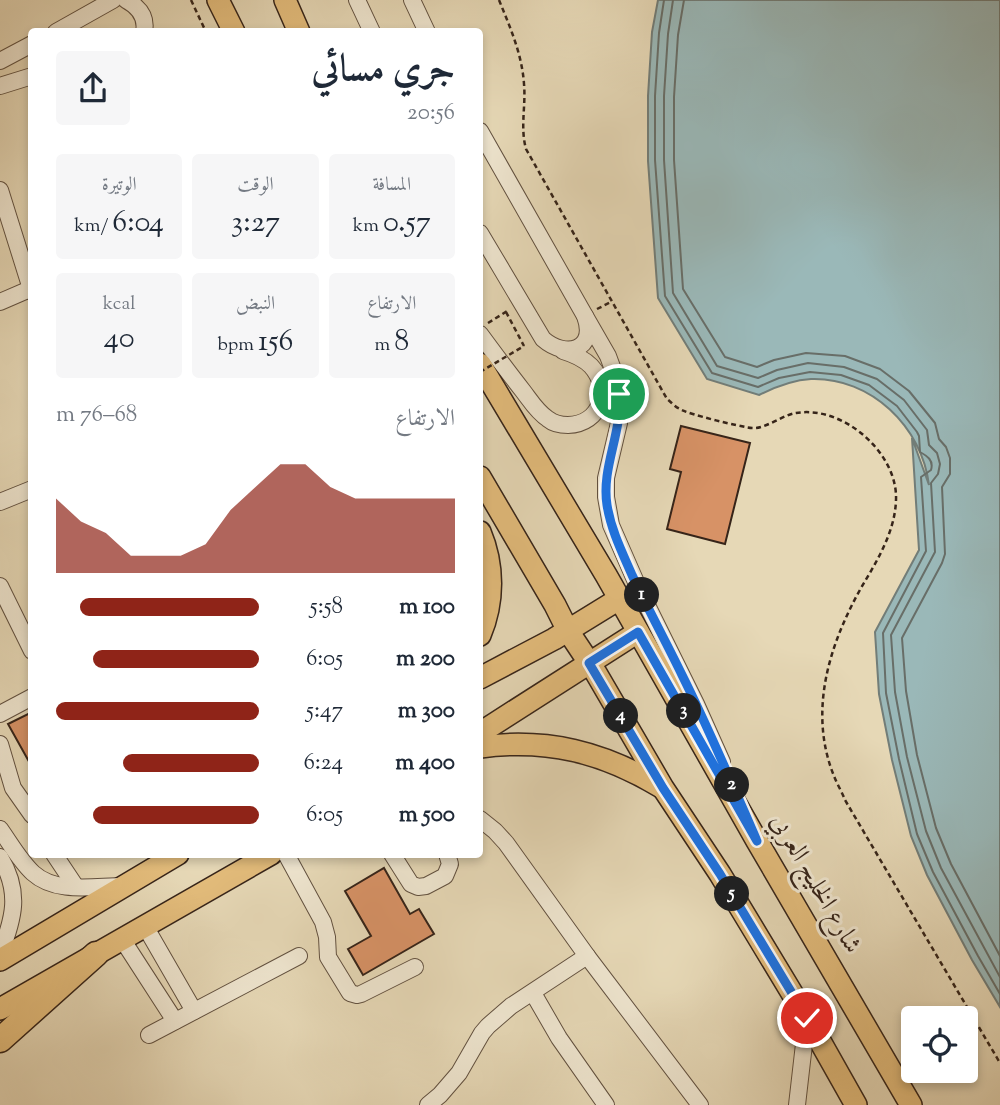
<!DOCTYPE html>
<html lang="ar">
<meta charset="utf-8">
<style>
body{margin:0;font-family:"Sorts Mill Goudy",Amiri,serif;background:#f6f6f7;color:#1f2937;direction:rtl;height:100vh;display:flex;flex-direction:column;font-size:26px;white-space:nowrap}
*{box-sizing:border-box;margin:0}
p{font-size:23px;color:#747a83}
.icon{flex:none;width:38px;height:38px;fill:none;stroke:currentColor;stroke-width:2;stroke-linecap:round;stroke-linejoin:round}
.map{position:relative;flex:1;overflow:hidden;direction:ltr}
.side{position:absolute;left:28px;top:28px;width:455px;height:830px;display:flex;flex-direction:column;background:#fff;border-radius:7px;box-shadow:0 4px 10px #0003;direction:rtl}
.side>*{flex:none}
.buttons{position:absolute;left:901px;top:1006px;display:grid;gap:14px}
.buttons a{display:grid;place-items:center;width:77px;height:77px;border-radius:7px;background:#fff;box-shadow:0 4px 10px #0003;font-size:35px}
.pin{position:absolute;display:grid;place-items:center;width:60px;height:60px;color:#fff;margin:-30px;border:4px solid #fff;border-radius:50%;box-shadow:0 2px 7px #0007}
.km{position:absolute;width:35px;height:35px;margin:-18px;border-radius:50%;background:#222;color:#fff;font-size:19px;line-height:35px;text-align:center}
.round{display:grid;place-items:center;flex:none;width:74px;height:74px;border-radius:7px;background:#f6f6f7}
.headline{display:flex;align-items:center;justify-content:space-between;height:119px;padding:0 28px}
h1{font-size:38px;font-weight:600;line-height:52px}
.stats{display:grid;grid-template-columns:repeat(3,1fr);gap:10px;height:119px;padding:7px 28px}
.stats div{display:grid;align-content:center;border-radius:7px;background:#f6f6f7;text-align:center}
.stats b{font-size:30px;font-weight:600}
.stats small{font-size:19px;font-weight:400}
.stats p{font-size:19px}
.chart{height:196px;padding:14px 28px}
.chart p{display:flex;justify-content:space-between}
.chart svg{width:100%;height:126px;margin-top:7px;fill:#8f2418;opacity:.7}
ul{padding:0 28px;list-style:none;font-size:23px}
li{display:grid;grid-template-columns:112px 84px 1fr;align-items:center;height:52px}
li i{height:18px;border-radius:9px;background:#8f2418}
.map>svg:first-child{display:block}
</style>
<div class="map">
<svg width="1000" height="1105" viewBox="0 0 1000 1105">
<rect width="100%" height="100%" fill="#e6d8b6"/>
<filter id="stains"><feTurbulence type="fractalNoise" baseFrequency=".00286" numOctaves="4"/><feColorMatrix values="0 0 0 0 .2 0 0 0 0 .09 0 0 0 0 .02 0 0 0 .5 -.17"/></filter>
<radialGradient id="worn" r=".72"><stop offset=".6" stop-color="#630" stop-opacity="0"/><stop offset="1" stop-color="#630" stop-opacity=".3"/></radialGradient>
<!-- water -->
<path fill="#9ab8b8" stroke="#727d78" stroke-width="2" d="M658,0H1000V1007L972,960L927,875L911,836L892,760L879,694L875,632L919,550L912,438L929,485C922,427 871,377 811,379C793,380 775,387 759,395L707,379L658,298L648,161V96L652,32Z"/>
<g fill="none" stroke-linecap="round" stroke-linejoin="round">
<!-- shore -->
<g stroke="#686e68" stroke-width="2">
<path d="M664,0L659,33L655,96V160L665,296L712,373L758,387L779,378L810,372L841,375L869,385L897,406L917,432L919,436L920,452C927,456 934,460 931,470L921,477L926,551L883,633L886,693L899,759L917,834L933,872L978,956L1000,994"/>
<polyline points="673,0 668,34 664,96 664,160 673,293 717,366 758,378 777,370 808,363 844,367 877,379 904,400 927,430 929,445 937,453 940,464 938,474 931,483 935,552 891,635 895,692 907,757 926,831 941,868 1000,977"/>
<polyline points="684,0 678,35 674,97 674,160 683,289 725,357 757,367 774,360 806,353 845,356 880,369 909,391 935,423 939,439 946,447 950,458 950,474 942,487 945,554 942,563 902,638 906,691 917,755 936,828 951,864 1000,956"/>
</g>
</g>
<!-- building -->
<g fill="#d79266" stroke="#362419" stroke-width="2">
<polygon points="681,426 750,443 725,544 667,529 681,472 670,469"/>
<polygon points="32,712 32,767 8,724"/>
<polygon points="384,868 410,914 419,909 434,934 363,975 348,949 371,936 345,891"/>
</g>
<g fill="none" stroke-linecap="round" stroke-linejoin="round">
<!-- minor casing -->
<g stroke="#625140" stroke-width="18">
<g id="minor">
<path d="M126,0C139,7 147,17 144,32"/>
<polyline points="357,0 372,32"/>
<polyline points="412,0 427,32"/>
<polyline points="56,32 113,0"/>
<polyline points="0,61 32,44"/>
<polyline points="0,86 32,76"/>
<path d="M480,131L585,316C597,350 566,359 543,339L480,233"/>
<polyline points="0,190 32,292"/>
<polyline points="0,302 30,289"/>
<polyline points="585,316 608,356 615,375 619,394 619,423 606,478 606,497 611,525 639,589 696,704 722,762"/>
<path d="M480,334C494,353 508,372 523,391C530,400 537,412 548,419C554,424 561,425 568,425C601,424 612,389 591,366C583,358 573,354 563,351"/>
<polyline points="0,502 32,489"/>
<polyline points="0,586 32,651"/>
<polyline points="0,714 32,697"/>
<polyline points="0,744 13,788 32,815"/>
<polyline points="480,819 495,831 506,843 587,956 700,1105"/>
<path d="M0,829C10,843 20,861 33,873C56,894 94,886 123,886"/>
<polyline points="54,854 76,887"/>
<polyline points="286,854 323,922 327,937 328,957 350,993 357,995 361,994 415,967"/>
<polyline points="392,854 411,884 418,887 426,886 445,876 450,864 447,854"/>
<path d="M0,857C21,892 14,918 0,954"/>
<polyline points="145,926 194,1011"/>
<polyline points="122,939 175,1021"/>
<polyline points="533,993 559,1038 606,1105"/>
<polyline points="149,1035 299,956"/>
<polyline points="428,1105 440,1095 459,1073 482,1033 488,1026 511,1006 587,956"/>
<polyline points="797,1105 807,1018"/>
</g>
</g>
<!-- major casing -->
<g stroke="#362419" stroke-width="24">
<g id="major">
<polyline points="218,0 234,32"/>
<polyline points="285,0 299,32"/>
<polyline points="480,364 606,575 757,841 911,1105"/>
<polyline points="480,477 555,605 568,631 596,673 663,788 720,874 807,1018 856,1105"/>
<path d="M480,532C494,565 494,602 480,635"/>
<polyline points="480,678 554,639 619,599"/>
<polyline points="480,733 638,632"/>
<path d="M480,747C547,738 603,752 661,787"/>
<polyline points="0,960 178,854"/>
<polyline points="0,1009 271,854"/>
</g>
</g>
<!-- highway casing -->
<g stroke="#362419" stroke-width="27">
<polyline id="highway" points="0,1040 96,954"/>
</g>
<!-- path -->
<g stroke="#362419" stroke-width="2.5" stroke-dasharray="5 3.5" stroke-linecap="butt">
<polyline points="191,0 206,32"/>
<path d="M499,0C510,27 522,54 524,84C526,106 520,127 526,149L667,399C671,402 675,407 680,409C687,414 741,427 752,428C766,429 782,415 796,413C843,405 898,453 896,500C895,532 877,561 861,588C829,645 808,712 834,776C837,784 842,792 845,800L1000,1063"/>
<polyline points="597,309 611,302"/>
<polyline points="506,312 524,346"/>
<polyline points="488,323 509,310"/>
</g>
<!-- minor -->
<use href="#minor" stroke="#efe6d0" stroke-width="16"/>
<!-- major -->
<use href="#major" stroke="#e3bc7b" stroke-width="21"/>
<!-- highway -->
<use href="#highway" stroke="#e3bc7b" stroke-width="24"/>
<!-- path-bridge -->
<polyline stroke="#362419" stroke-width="2.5" stroke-dasharray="5 3.5" stroke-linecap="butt" points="480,372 524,346"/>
</g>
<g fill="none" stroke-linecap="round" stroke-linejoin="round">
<!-- route casing -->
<g stroke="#fff" stroke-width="14">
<path id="route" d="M619,394C623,432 601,467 607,505C611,530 622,552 632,575C648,609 666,642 682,675C709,729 733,786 757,841L638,632L589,663L663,788L720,874L807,1018"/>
</g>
<!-- route -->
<use href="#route" stroke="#1a73e8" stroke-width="9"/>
</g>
<g text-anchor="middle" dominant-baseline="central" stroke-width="6" stroke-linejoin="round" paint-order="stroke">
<!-- street labels -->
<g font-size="26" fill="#362419" stroke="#efe6d0">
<text transform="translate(815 884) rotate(60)">شارع الخليج العربي</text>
</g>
</g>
<rect width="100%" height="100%" filter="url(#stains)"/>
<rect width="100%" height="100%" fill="url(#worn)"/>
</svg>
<div class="buttons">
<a><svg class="icon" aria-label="locate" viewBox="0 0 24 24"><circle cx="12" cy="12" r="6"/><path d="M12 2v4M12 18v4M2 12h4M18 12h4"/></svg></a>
</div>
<div class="pin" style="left:619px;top:394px;background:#1e9e55"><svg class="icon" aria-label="arrive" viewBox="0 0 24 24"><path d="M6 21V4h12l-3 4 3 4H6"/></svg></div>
<div class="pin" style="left:807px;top:1018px;background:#d93025"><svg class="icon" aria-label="check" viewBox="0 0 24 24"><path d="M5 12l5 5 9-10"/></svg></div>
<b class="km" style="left:642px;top:595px">1</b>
<b class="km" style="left:732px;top:785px">2</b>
<b class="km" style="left:684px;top:711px">3</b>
<b class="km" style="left:621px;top:716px">4</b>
<b class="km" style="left:732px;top:894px">5</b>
<section class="side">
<div class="headline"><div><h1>جري مسائي</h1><p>20:56</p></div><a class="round"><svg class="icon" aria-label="share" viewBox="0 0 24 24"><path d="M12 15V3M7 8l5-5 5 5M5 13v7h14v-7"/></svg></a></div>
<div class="stats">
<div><p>المسافة</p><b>0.57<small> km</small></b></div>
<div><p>الوقت</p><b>3:27</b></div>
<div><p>الوتيرة</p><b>6:04<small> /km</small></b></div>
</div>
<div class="stats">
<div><p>الارتفاع</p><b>8<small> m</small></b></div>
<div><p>النبض</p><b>156<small> bpm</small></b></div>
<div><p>kcal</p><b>40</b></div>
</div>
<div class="chart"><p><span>الارتفاع</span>68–76 m</p>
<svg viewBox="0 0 160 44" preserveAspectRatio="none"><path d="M0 44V18L10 26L20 30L30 38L40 38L50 38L60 34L70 22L80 14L90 6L100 6L110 14L120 18L130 18L140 18L150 18L160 18V44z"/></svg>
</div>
<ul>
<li><b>100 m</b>5:58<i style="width:88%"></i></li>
<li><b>200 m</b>6:05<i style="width:82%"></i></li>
<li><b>300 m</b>5:47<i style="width:100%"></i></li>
<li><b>400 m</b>6:24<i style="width:67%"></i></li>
<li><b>500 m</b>6:05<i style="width:82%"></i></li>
</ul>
</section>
</div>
